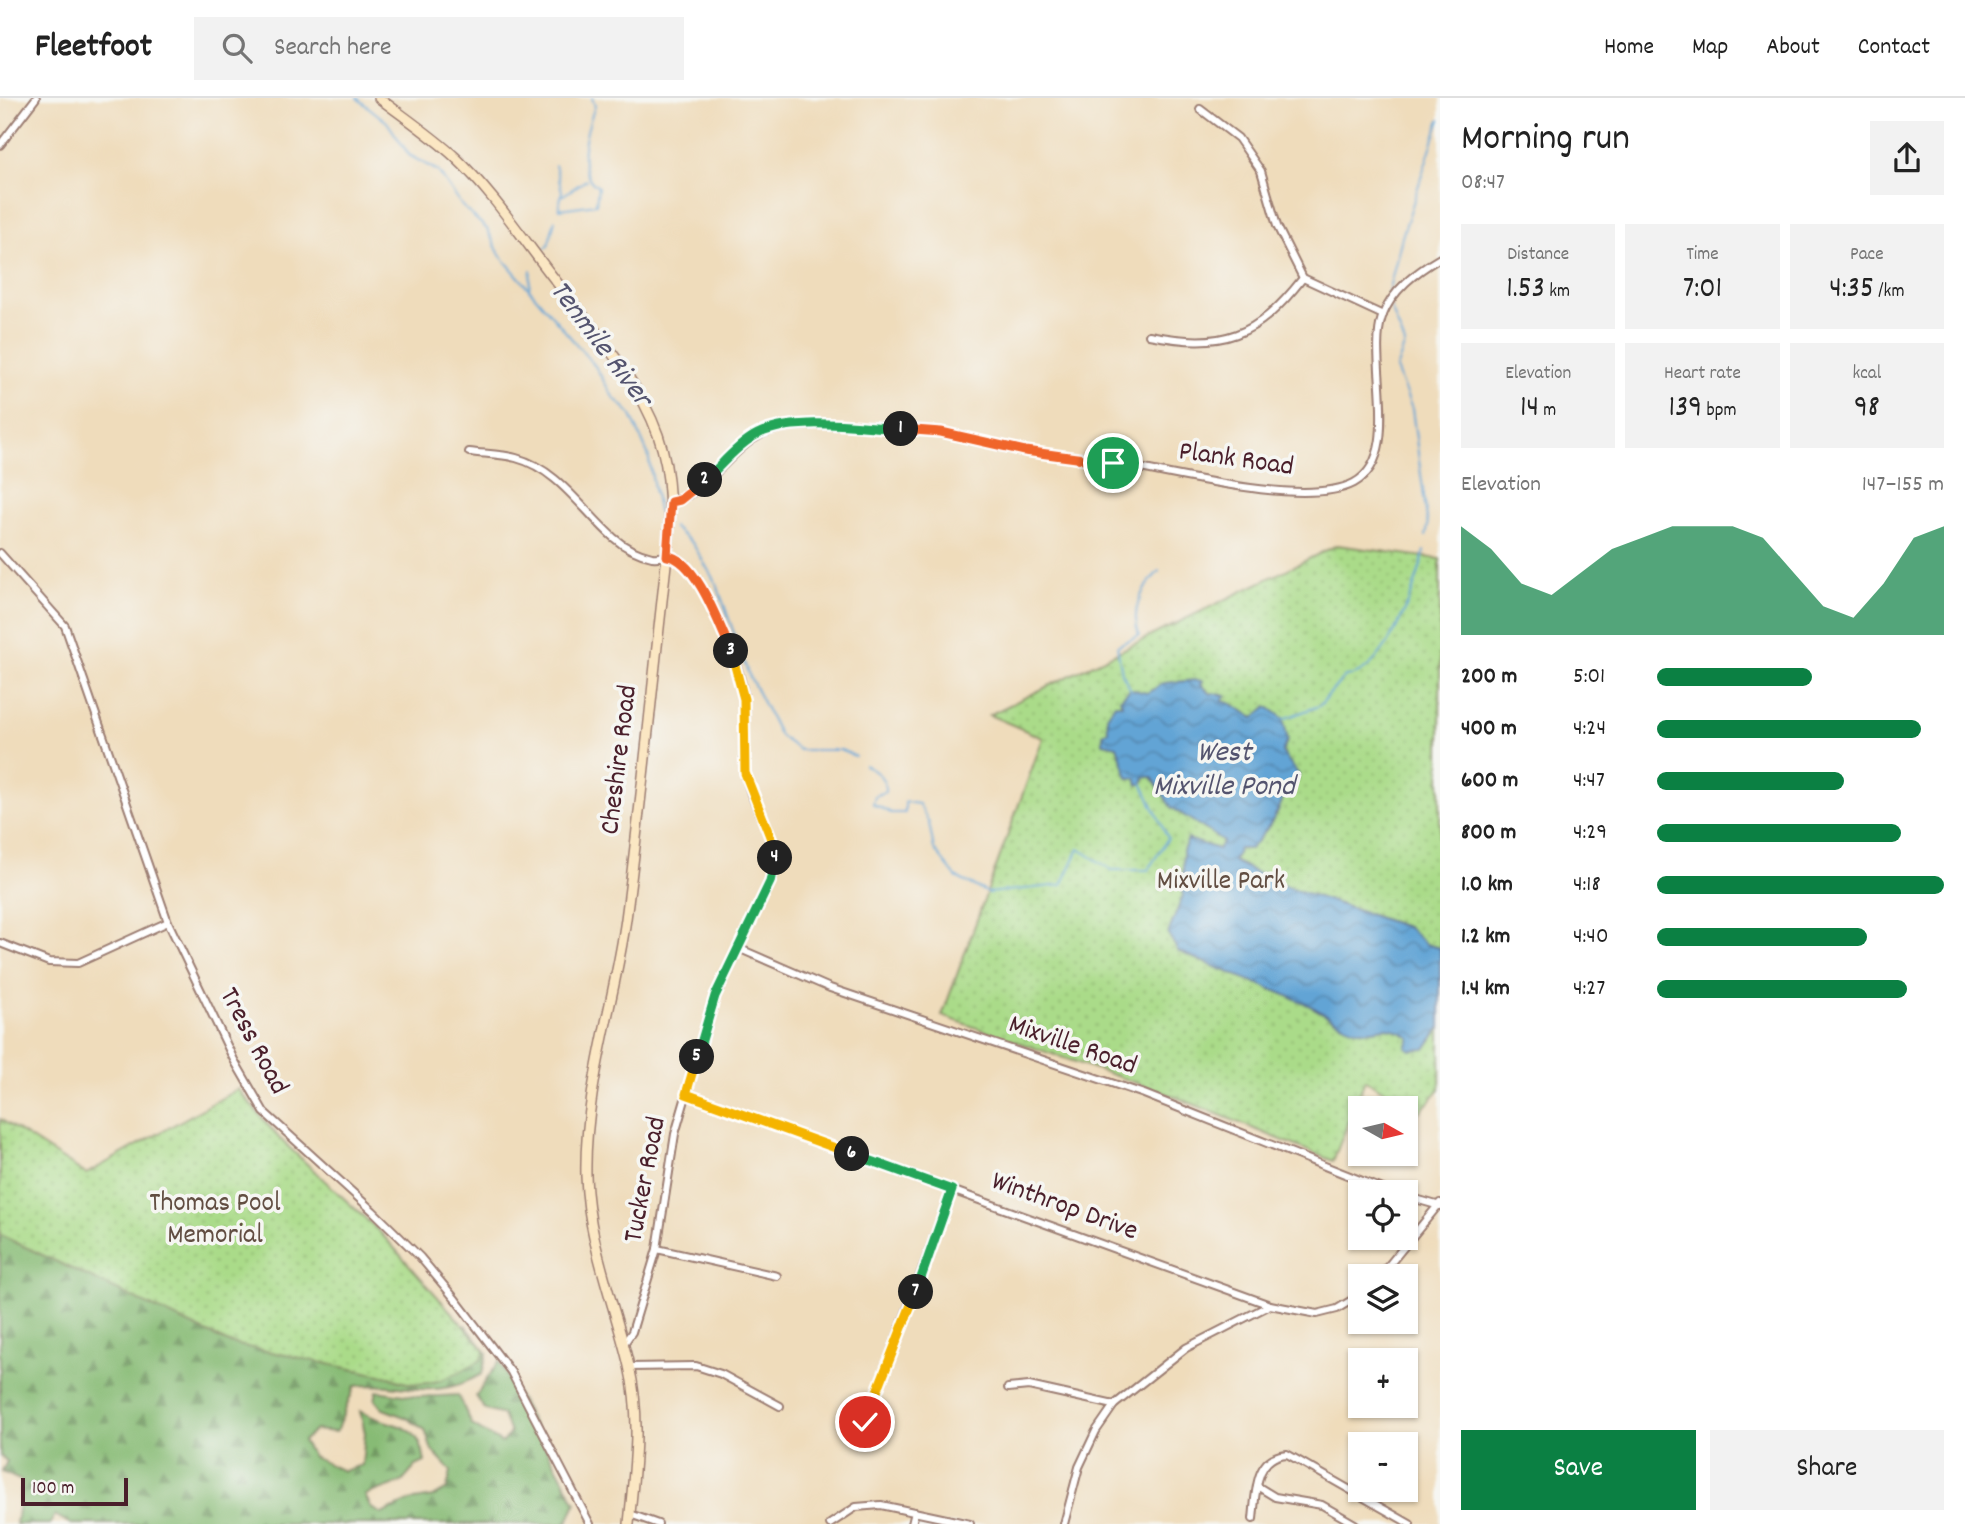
<!DOCTYPE html>
<meta charset="utf-8">
<style>
body{margin:0;font-family:Dekko,sans-serif;background:#f2f2f2;color:#222;height:100vh;display:flex;flex-direction:column;font-size:26px;white-space:nowrap}
*{box-sizing:border-box;margin:0}
p{font-size:23px;color:#767676}
.icon{flex:none;width:38px;height:38px;fill:none;stroke:currentColor;stroke-width:2;stroke-linecap:round;stroke-linejoin:round}
.map{position:relative;flex:1;overflow:hidden}
.panel{display:flex;flex-direction:column;background:#fff;width:525px}
.panel>*{flex:none}
.needle{width:46px;rotate:98deg}
.controls{position:absolute;left:1348px;top:998px;display:grid;gap:14px}
.controls a{display:grid;place-items:center;width:70px;height:70px;border-radius:0px;background:#fff;box-shadow:0 2px 5px #0004;font-size:35px}
.scale{position:absolute;left:21px;bottom:18px;width:107px;box-sizing:border-box;padding-left:7px;border:4px solid #4a1f2b;border-top:0;font-size:19px;line-height:24px;white-space:nowrap;color:#4a1f2b;-webkit-text-stroke:5px #f6f6f2;paint-order:stroke}
.pin{position:absolute;display:grid;place-items:center;width:60px;height:60px;color:#fff;margin:-30px;border:4px solid #fff;border-radius:50%;box-shadow:0 2px 7px #0007}
.km{position:absolute;width:35px;height:35px;margin:-18px;border-radius:50%;background:#222;color:#fff;font-size:19px;line-height:35px;text-align:center}
.round{display:grid;place-items:center;flex:none;width:74px;height:74px;border-radius:0px;background:#f2f2f2}
.overview{display:flex;align-items:center;justify-content:space-between;height:119px;padding:0 21px}
h1{font-size:38px;font-weight:600;line-height:52px}
.figures{display:grid;grid-template-columns:repeat(3,1fr);gap:10px;height:119px;padding:7px 21px}
.figures div{display:grid;align-content:center;border-radius:0px;background:#f2f2f2;text-align:center}
.figures b{font-size:30px;font-weight:600}
.figures small{font-size:19px;font-weight:400}
.figures p{font-size:19px}
.chart{height:196px;padding:14px 21px}
.chart p{display:flex;justify-content:space-between}
.chart svg{width:100%;height:126px;margin-top:7px;fill:#0b8043;opacity:.7}
.primary-button{display:flex;gap:14px;margin-top:auto;padding:14px 21px}
.primary-button a{flex:1;height:80px;border-radius:0px;background:#0b8043;color:#fff;font-size:28px;font-weight:600;line-height:80px;text-align:center}
.primary-button a+a{background:#f2f2f2;color:#222}
ul{padding:0 21px;list-style:none;font-size:23px}
li{display:grid;grid-template-columns:112px 84px 1fr;align-items:center;height:52px}
li i{height:18px;border-radius:9px;background:#0b8043}
header{display:flex;align-items:center;gap:42px;box-sizing:border-box;height:98px;padding:0 35px;background:#fff;border-bottom:2px solid #e0e0e0}
header strong{font-size:33px}
nav{display:flex;gap:38px;margin-inline-start:auto;font-size:24px}
.search{width:490px;height:63px;background:#f2f2f2;display:flex;align-items:center;gap:18px;box-sizing:border-box;padding:0 24px;border-radius:0px;color:#767676;font-size:26px}
main{display:flex;flex:1;min-height:0}
.map>svg:first-child{display:block}
</style>
<header>
<strong>Fleetfoot</strong>
<div class="search"><svg class="icon" aria-label="search" viewBox="0 0 24 24"><circle cx="10" cy="10" r="6"/><path d="M15 15l6 6"/></svg>Search here</div>
<nav><a>Home</a><a>Map</a><a>About</a><a>Contact</a></nav>
</header>
<main>
<div class="map">
<svg width="1440" height="1426" viewBox="0 0 1440 1426">
<defs>
<pattern id="forest-firs" width="22" height="20" patternUnits="userSpaceOnUse" patternTransform="scale(1.75)"><rect width="22" height="20" fill="#87bb75"/><path d="M5 1l3.5 6h-7zM16 11l3.5 6h-7z" fill="#709760"/></pattern>
<pattern id="park-dots" width="8" height="8" patternUnits="userSpaceOnUse" patternTransform="scale(1.75)"><rect width="8" height="8" fill="#aadb89"/><path d="M2 2h.1M6 6h.1" fill="none" stroke="#94bc76" stroke-width="1.8" stroke-linecap="round"/></pattern>
<pattern id="water-waves" width="16" height="10" patternUnits="userSpaceOnUse" patternTransform="scale(1.75)"><rect width="16" height="10" fill="#62a4d5"/><path d="M0 5q4-4 8 0t8 0" fill="none" stroke="#5385ad"/></pattern>
</defs>
<rect width="100%" height="100%" fill="#f6f6f2"/>
<filter id="ink" filterUnits="userSpaceOnUse"><feTurbulence type="fractalNoise" baseFrequency=".0143" numOctaves="2"/><feDisplacementMap in="SourceGraphic" scale="14" xChannelSelector="R" yChannelSelector="G"/><feConvolveMatrix kernelMatrix="1 2 1 2 8 2 1 2 1" color-interpolation-filters="sRGB"/></filter>
<filter id="wash" filterUnits="userSpaceOnUse"><feTurbulence type="fractalNoise" baseFrequency=".00686" numOctaves="4" result="noise"/><feDisplacementMap in="SourceGraphic" scale="28" xChannelSelector="R" yChannelSelector="G"/><feGaussianBlur stdDeviation="1.57" result="paint"/><feColorMatrix in="noise" values="0 0 0 0 0 0 0 0 0 0 0 0 0 0 0 0 0 1.4 0 .05"/><feComposite in="paint" operator="in"/></filter>
<g filter="url(#wash)">
<rect width="100%" height="100%" fill="#efdcbb"/>
<!-- forest -->
<path fill="url(#forest-firs)" stroke="#686d50" stroke-width="2" d="M0,1115L452,1243L465,1227L487,1255L482,1276C432,1305 406,1283 355,1288L336,1334L315,1332L303,1343L313,1359L343,1373L362,1367L365,1335L360,1313C394,1332 419,1320 425,1364L416,1368L402,1384L365,1397L371,1410L382,1416L409,1403L433,1399L447,1391L451,1373L432,1353L425,1332L407,1320L383,1311L375,1302L377,1293L419,1299L458,1297L472,1327L502,1345L510,1335L503,1317L485,1312L476,1298L499,1263L576,1405L567,1426H71L55,1417L50,1426H16L22,1383L2,1374L7,1363L0,1358Z"/>
<!-- park -->
<g fill="url(#park-dots)" stroke="#7a7d5a" stroke-width="2">
<polygon points="1337,447 1440,461 1440,991 1420,1014 1365,982 1333,1063 1171,997 942,918 1043,640 989,617"/>
<path d="M238,991L279,1040L379,1133L485,1252L481,1262C452,1279 422,1296 390,1279L229,1245L0,1137V1021L86,1076Z"/>
</g>
<!-- water -->
<path fill="url(#water-waves)" stroke="#566280" stroke-width="2" d="M1196,582L1203,583L1201,586L1209,595L1226,597L1222,603L1230,605L1254,620L1267,608L1283,620L1288,642L1282,654L1299,677L1295,686L1285,692C1281,714 1265,735 1250,751H1239L1233,763L1280,786L1409,830L1426,846L1440,850V929L1425,951L1410,952L1406,949L1410,940C1382,920 1378,938 1355,931C1336,925 1320,912 1302,904C1261,886 1219,872 1178,853L1168,836L1183,797V752L1188,741L1218,751L1223,743L1171,709L1152,679H1144L1143,685L1138,687L1136,680H1128L1117,648L1103,645V636L1108,633L1107,618L1115,606H1122L1120,601L1130,591L1147,595L1164,585Z"/>
<g fill="none" stroke-linecap="round" stroke-linejoin="round">
<!-- stream -->
<g stroke="#62a4d5" stroke-width="2">
<polyline points="357,0 387,24 409,57 438,73 462,108 487,131 500,157 595,268 613,299 630,315 648,356 658,413 667,423"/>
<polyline points="555,67 562,93 559,110"/>
<polyline points="562,98 586,82"/>
<path d="M559,111L596,106L598,89C573,73 586,32 595,8L592,0"/>
<polyline points="540,153 548,148 555,122"/>
<polyline points="529,192 531,172"/>
<polyline points="1388,195 1402,139 1440,21"/>
<polyline points="1391,210 1405,246 1396,271 1412,311 1428,428 1426,438"/>
<polyline points="673,429 693,446 717,487 748,575 780,638 799,652 841,652 855,658"/>
<path d="M1131,592L1122,575L1117,548L1139,537C1130,512 1141,492 1159,473"/>
<path d="M1283,621L1319,608L1345,578C1384,580 1419,484 1424,453"/>
<path d="M865,667C877,674 886,679 885,694L875,698L873,706L891,715H905V704L919,706L929,725L934,751L956,779L988,795L1062,787L1079,751L1112,772H1148L1168,740L1142,685"/>
</g>
</g>
</g>
<g filter="url(#ink)">
<g fill="none" stroke-linecap="round" stroke-linejoin="round">
<!-- minor casing -->
<g stroke="#9c7e73" stroke-width="10">
<g id="minor">
<polyline points="1200,11 1238,40 1261,73 1277,128 1303,180 1383,217"/>
<polyline points="0,47 36,0"/>
<path d="M1149,237C1223,251 1256,240 1303,180"/>
<path d="M469,354C484,356 501,356 516,360C558,371 583,413 614,440C624,449 639,456 652,459C661,460 670,456 678,461C707,480 742,569 745,604C746,627 742,650 745,673C751,715 785,738 770,784L715,899L675,1036L657,1151L632,1234L623,1247"/>
<path d="M671,404C720,392 733,331 793,328C841,325 894,328 941,334C966,338 989,346 1014,351C1040,357 1066,357 1093,361C1152,370 1303,412 1354,385C1404,358 1367,263 1382,219C1392,192 1416,174 1440,160"/>
<polyline points="0,455 65,528 168,824 234,962 264,1014 373,1113 420,1159 456,1202 511,1274 590,1426"/>
<polyline points="0,845 49,864 78,865 168,824"/>
<polyline points="738,850 830,890 1144,996 1390,1094"/>
<polyline points="686,996 1270,1207"/>
<polyline points="1405,1098 1440,1108"/>
<polyline points="657,1151 777,1178"/>
<polyline points="1380,1178 1440,1105"/>
<polyline points="629,1269 696,1268 721,1276 780,1308"/>
<polyline points="1008,1290 1029,1288 1114,1307"/>
<polyline points="865,1324 952,1092"/>
<polyline points="1257,1388 1275,1399 1322,1407 1355,1426"/>
<polyline points="630,1416 658,1426"/>
<path d="M1253,1421C1256,1396 1254,1358 1287,1356L1410,1426"/>
<polyline points="830,1426 856,1409 881,1407 970,1426"/>
<polyline points="912,1426 915,1414"/>
<polyline points="1064,1426 1079,1369 1096,1333 1114,1307 1186,1250 1270,1207 1317,1216 1337,1211 1360,1197"/>
</g>
</g>
<!-- secondary casing -->
<g stroke="#9c7e73" stroke-width="12">
<path id="secondary" d="M379,0C404,19 432,38 455,59C492,94 521,138 552,178C590,228 637,278 658,337C672,377 671,417 667,458C653,579 642,701 626,821C614,906 584,992 586,1078C588,1144 614,1204 629,1268C642,1322 634,1372 629,1426"/>
</g>
<!-- minor -->
<use href="#minor" stroke="#fff" stroke-width="6"/>
<!-- secondary -->
<use href="#secondary" stroke="#fbe7c3" stroke-width="9"/>
</g>
</g>
<g fill="none" stroke-linecap="round" stroke-linejoin="round" filter="url(#ink)">
<!-- split-1 casing -->
<g stroke="#fff" stroke-width="14">
<polyline id="split-1" points="901,331 941,334 1025,353 1113,365"/>
</g>
<!-- split-2 casing -->
<g stroke="#fff" stroke-width="14">
<path id="split-2" d="M705,382C721,368 735,349 754,338C789,317 861,329 901,331"/>
</g>
<!-- split-3 casing -->
<g stroke="#fff" stroke-width="14">
<path id="split-3" d="M705,382L680,402L671,404L667,458C696,460 720,529 731,553"/>
</g>
<!-- split-4 casing -->
<g stroke="#fff" stroke-width="14">
<polyline id="split-4" points="731,553 744,601 745,675 775,751 775,760"/>
</g>
<!-- split-5 casing -->
<g stroke="#fff" stroke-width="14">
<polyline id="split-5" points="697,959 715,898 770,784 775,760"/>
</g>
<!-- split-6 casing -->
<g stroke="#fff" stroke-width="14">
<polyline id="split-6" points="697,959 686,996 852,1056"/>
</g>
<!-- split-7 casing -->
<g stroke="#fff" stroke-width="14">
<polyline id="split-7" points="852,1056 952,1092 916,1194"/>
</g>
<!-- split-8 casing -->
<g stroke="#fff" stroke-width="14">
<polyline id="split-8" points="865,1324 916,1194"/>
</g>
<!-- split-1 -->
<use href="#split-1" stroke="#f0652b" stroke-width="9"/>
<!-- split-2 -->
<use href="#split-2" stroke="#22a559" stroke-width="9"/>
<!-- split-3 -->
<use href="#split-3" stroke="#f0652b" stroke-width="9"/>
<!-- split-4 -->
<use href="#split-4" stroke="#f5b400" stroke-width="9"/>
<!-- split-5 -->
<use href="#split-5" stroke="#22a559" stroke-width="9"/>
<!-- split-6 -->
<use href="#split-6" stroke="#f5b400" stroke-width="9"/>
<!-- split-7 -->
<use href="#split-7" stroke="#22a559" stroke-width="9"/>
<!-- split-8 -->
<use href="#split-8" stroke="#f5b400" stroke-width="9"/>
</g>
<g text-anchor="middle" dominant-baseline="central" stroke-width="7" stroke-linejoin="round" paint-order="stroke">
<!-- street labels -->
<g font-size="28" fill="#4a1f2b" stroke="#f6f6f2">
<text transform="translate(1236 363) rotate(8)">Plank Road</text>
<text transform="translate(621 662) rotate(-83)">Cheshire Road</text>
<text transform="translate(252 944) rotate(62)">Tress Road</text>
<text transform="translate(1072 949) rotate(19)">Mixville Road</text>
<text transform="translate(647 1082) rotate(-79)">Tucker Road</text>
<text transform="translate(1064 1110) rotate(20)">Winthrop Drive</text>
</g>
<!-- park labels -->
<g font-size="28" fill="#624e42" stroke="#f6f6f2">
<text x="1221" y="785">Mixville Park</text>
<text x="215" y="1107">Thomas Pool<tspan x="215" dy="32">Memorial</tspan></text>
</g>
<!-- water labels -->
<g font-size="30" font-style="italic" fill="#54546f" stroke="#f6f6f2">
<text transform="translate(599 247) rotate(53)">Tenmile River</text>
<text x="1224" y="656">West<tspan x="1224" dy="34">Mixville Pond</tspan></text>
</g>
</g>
</svg>
<div class="controls">
<a><svg class="needle" viewBox="-14 -14 28 28"><path d="M0-13l5 13h-10z" fill="#e53935"/><path d="M0 13l5-13h-10z" fill="#767676"/></svg></a>
<a><svg class="icon" aria-label="locate" viewBox="0 0 24 24"><circle cx="12" cy="12" r="6"/><path d="M12 2v4M12 18v4M2 12h4M18 12h4"/></svg></a>
<a><svg class="icon" aria-label="layers" viewBox="0 0 24 24"><path d="M12 4l9 5-9 5-9-5zM3 14l9 5 9-5"/></svg></a>
<a>+</a>
<a>−</a>
</div>
<div class="scale">100 m</div>
<div class="pin" style="left:1113px;top:365px;background:#1e9e55"><svg class="icon" aria-label="arrive" viewBox="0 0 24 24"><path d="M6 21V4h12l-3 4 3 4H6"/></svg></div>
<div class="pin" style="left:865px;top:1324px;background:#d93025"><svg class="icon" aria-label="check" viewBox="0 0 24 24"><path d="M5 12l5 5 9-10"/></svg></div>
<b class="km" style="left:901px;top:331px">1</b>
<b class="km" style="left:705px;top:382px">2</b>
<b class="km" style="left:731px;top:553px">3</b>
<b class="km" style="left:775px;top:760px">4</b>
<b class="km" style="left:697px;top:959px">5</b>
<b class="km" style="left:852px;top:1056px">6</b>
<b class="km" style="left:916px;top:1194px">7</b>
</div>
<section class="panel">
<div class="overview"><div><h1>Morning run</h1><p>08:47</p></div><a class="round"><svg class="icon" aria-label="share" viewBox="0 0 24 24"><path d="M12 15V3M7 8l5-5 5 5M5 13v7h14v-7"/></svg></a></div>
<div class="figures">
<div><p>Distance</p><b>1.53<small> km</small></b></div>
<div><p>Time</p><b>7:01</b></div>
<div><p>Pace</p><b>4:35<small> /km</small></b></div>
</div>
<div class="figures">
<div><p>Elevation</p><b>14<small> m</small></b></div>
<div><p>Heart rate</p><b>139<small> bpm</small></b></div>
<div><p>kcal</p><b>98</b></div>
</div>
<div class="chart"><p><span>Elevation</span>147–155 m</p>
<svg viewBox="0 0 160 44" preserveAspectRatio="none"><path d="M0 44V6L10 14L20 26L30 30L40 22L50 14L60 10L70 6L80 6L90 6L100 10L110 22L120 34L130 38L140 26L150 10L160 6V44z"/></svg>
</div>
<ul>
<li><b>200 m</b>5:01<i style="width:54%"></i></li>
<li><b>400 m</b>4:24<i style="width:92%"></i></li>
<li><b>600 m</b>4:47<i style="width:65%"></i></li>
<li><b>800 m</b>4:29<i style="width:85%"></i></li>
<li><b>1.0 km</b>4:18<i style="width:100%"></i></li>
<li><b>1.2 km</b>4:40<i style="width:73%"></i></li>
<li><b>1.4 km</b>4:27<i style="width:87%"></i></li>
</ul>
<div class="primary-button"><a>Save</a><a>Share</a></div>
</section>
</main>
